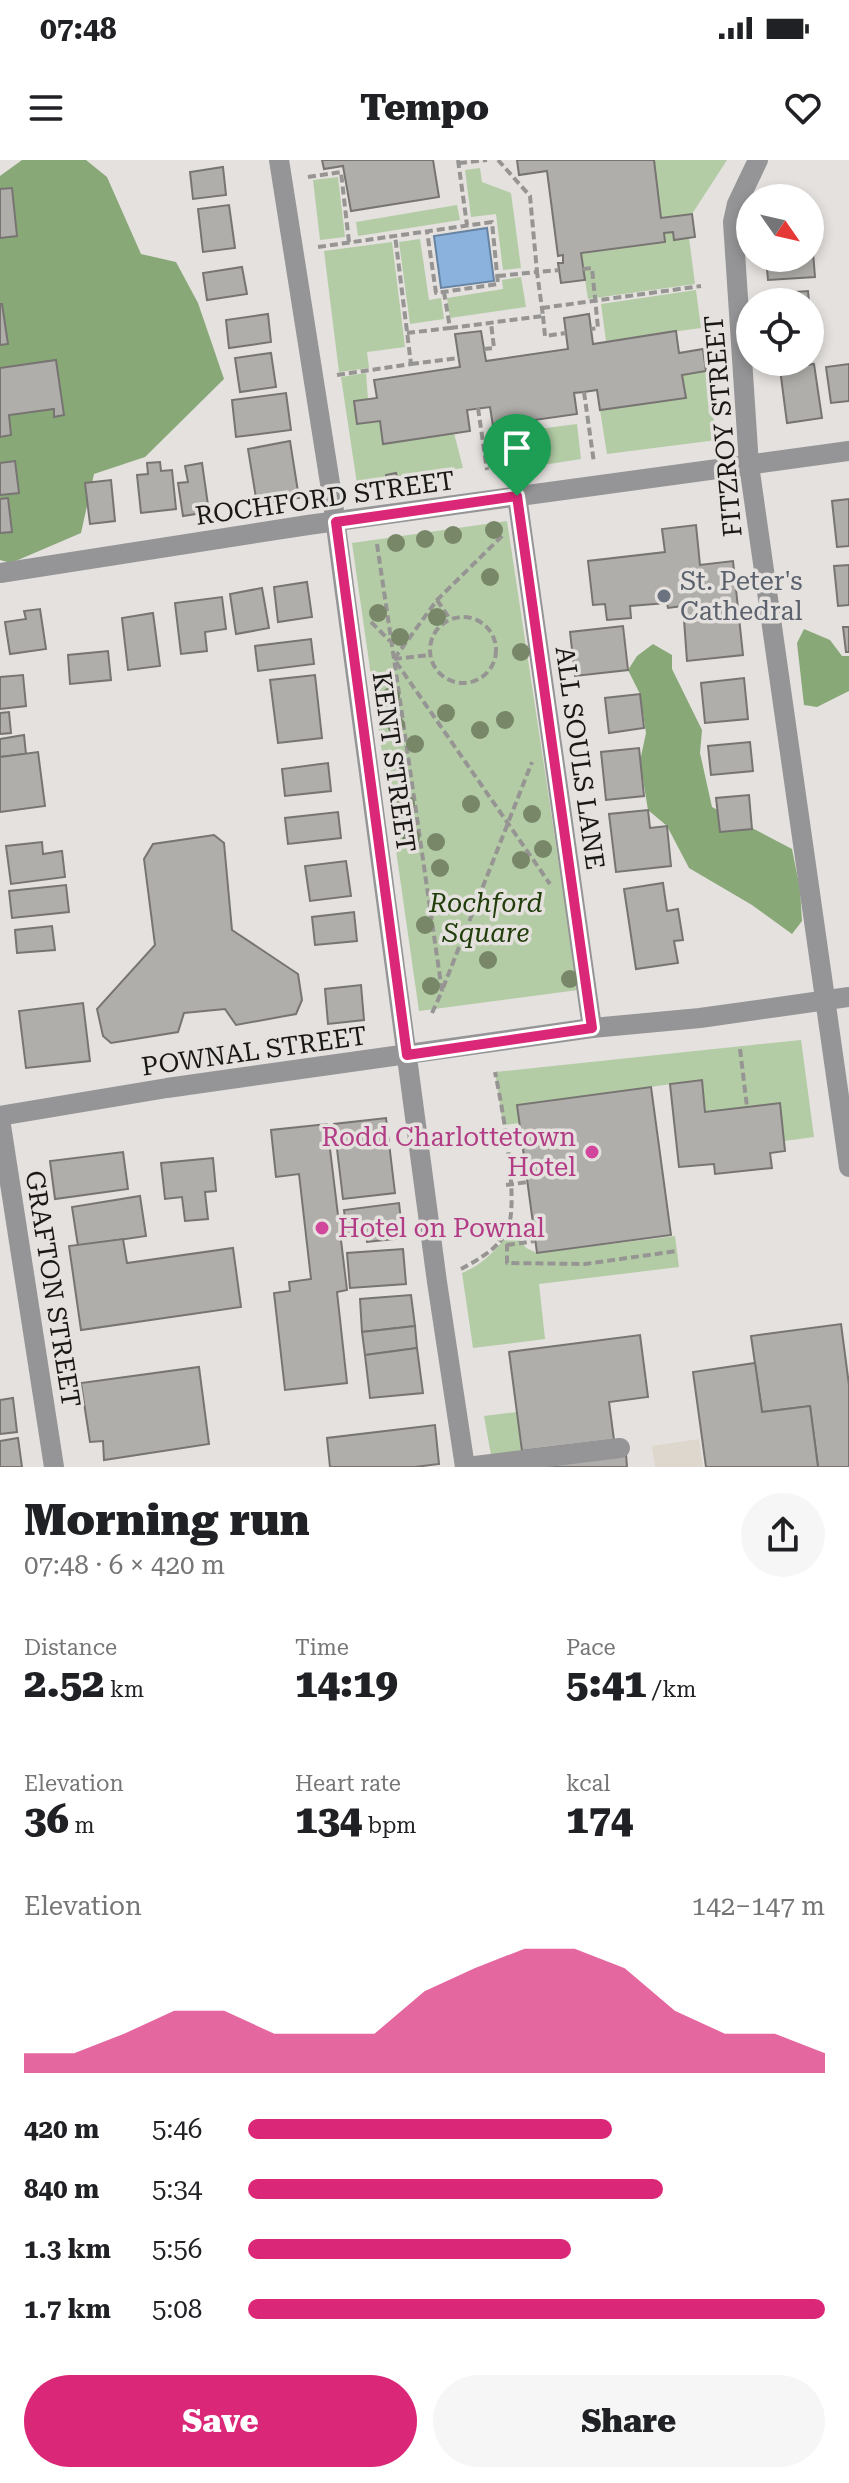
<!DOCTYPE html>
<meta charset="utf-8">
<style>
body{margin:0;font-family:"Roboto Serif",serif;background:#f6f6f6;color:#202124;height:100vh;display:flex;flex-direction:column;font-size:30px;white-space:nowrap}
*{box-sizing:border-box;margin:0}
p{font-size:26px;color:#757577}
.icon{flex:none;width:44px;height:44px;fill:none;stroke:currentColor;stroke-width:2;stroke-linecap:round;stroke-linejoin:round}
.map{position:relative;height:1307px;overflow:hidden}
.panel{display:flex;flex-direction:column;background:#fff;flex:1}
.panel>*{flex:none}
.needle{width:52px;rotate:124deg}
.buttons{position:absolute;left:736px;top:24px;display:grid;gap:16px}
.buttons a{display:grid;place-items:center;width:88px;height:88px;border-radius:50%;background:#fff;box-shadow:0 4px 12px #0003;font-size:40px}
.pin{position:absolute;display:grid;place-items:center;width:68px;height:68px;color:#fff;margin:-82px -34px;border-radius:50% 50% 50% 0;rotate:-45deg;box-shadow:0 0 8px #0007}
.pin .icon{rotate:45deg}
.round{display:grid;place-items:center;flex:none;width:84px;height:84px;border-radius:42px;background:#f6f6f6}
.headline{display:flex;align-items:center;justify-content:space-between;height:136px;padding:0 24px}
h1{font-size:44px;font-weight:800;line-height:60px}
.stats{display:grid;grid-template-columns:repeat(3,1fr);gap:12px;height:136px;padding:8px 24px}
.stats div{display:grid;align-content:center}
.stats b{font-size:40px;font-weight:800}
.stats small{font-size:22px;font-weight:400}
.stats p{font-size:22px}
.chart{height:224px;padding:16px 24px}
.chart p{display:flex;justify-content:space-between}
.chart svg{width:100%;height:144px;margin-top:8px;fill:#db2777;opacity:.7}
.cta{display:flex;gap:16px;margin-top:auto;padding:16px 24px}
.cta a{flex:1;height:92px;border-radius:48px;background:#db2777;color:#fff;font-size:32px;font-weight:800;line-height:92px;text-align:center}
.cta a+a{background:#f6f6f6;color:#202124}
ul{padding:0 24px;list-style:none;font-size:26px}
li{display:grid;grid-template-columns:128px 96px 1fr;align-items:center;height:60px}
li i{height:20px;border-radius:10px;background:#db2777}
.status{display:flex;justify-content:space-between;align-items:center;height:56px;padding:0 40px;background:#fff;direction:ltr}
.status svg{height:22px;fill:currentColor}
header{display:flex;justify-content:space-between;align-items:center;height:104px;padding:0 24px;background:#fff;font-size:36px;font-weight:800}
.map>svg:first-child{display:block}
</style>
<div class="status"><b>07:48</b><svg viewBox="0 0 49 12"><path d="M0 12V9h3v3zM5 12V6h3v6zM10 12V3h3v9zM15 12V0h3v12zM26 1h20v11H26zM47 4h2v5h-2z"/></svg></div>
<header><svg class="icon" aria-label="menu" viewBox="0 0 24 24"><path d="M4 6h16M4 12h16M4 18h16"/></svg>Tempo<svg class="icon" aria-label="heart" viewBox="0 0 24 24"><path d="M12 20l-8-8c-3-5 5-10 8-4 3-6 11-1 8 4z"/></svg></header>
<div class="map">
<svg width="849" height="1307" viewBox="0 0 849 1307">
<rect width="100%" height="100%" fill="#e4e1de"/>
<!-- built -->
<polygon fill="#ded7cd" points="699,1279 703,1307 655,1307 652,1286"/>
<!-- green -->
<g fill="#b3cca5">
<polygon points="654,0 727,0 692,54 661,58"/>
<polygon points="480,8 482,22 511,33 521,108 503,110 496,54 471,57 465,10"/>
<polygon points="338,17 345,77 320,80 313,20"/>
<polygon points="457,45 460,60 358,76 356,62"/>
<polygon points="673,72 674,80 689,78 695,124 588,139 581,93 664,82 664,73"/>
<polygon points="420,79 429,140 441,138 444,159 410,164 399,82"/>
<polygon points="392,82 405,187 367,192 369,208 339,212 324,91"/>
<polygon points="521,117 526,147 450,158 447,138 503,129 502,120"/>
<polygon points="696,130 701,168 606,181 601,144"/>
<polygon points="706,211 717,280 607,294 600,250 685,238 682,215"/>
<polygon points="366,213 368,239 357,264 380,261 383,284 454,273 463,308 357,324 341,217"/>
<polygon points="577,264 581,299 498,312 493,275"/>
<polygon points="507,361 578,830 419,851 352,383"/>
<polygon points="801,880 814,977 784,981 779,943 705,952 701,920 518,945 520,963 503,965 495,912"/>
<path d="M512,1069L526,1088L537,1093L675,1076L679,1107L539,1124L545,1179L473,1188L462,1113C484,1104 498,1088 512,1069Z"/>
<polygon points="517,1252 522,1291 491,1295 484,1256"/>
</g>
<!-- forest -->
<g fill="#89a878">
<polygon points="22,0 86,0 107,17 141,94 176,102 198,143 224,219 145,297 94,314 81,373 11,403 0,400 0,16"/>
<polygon points="804,469 830,480 842,496 849,496 849,531 817,547 804,545 797,483"/>
<polygon points="653,484 672,495 672,509 702,570 700,593 712,647 792,689 800,729 802,761 792,774 752,745 689,708 667,666 648,650 640,601 646,573 640,534 628,510 637,496"/>
</g>
<!-- water -->
<polygon fill="#8ab2dd" stroke="#6884a2" stroke-width="2" points="487,68 494,121 441,128 434,76"/>
<!-- building -->
<g fill="#b0aeab" stroke="#777472" stroke-width="2">
<polygon points="322,0 433,0 439,37 351,51 343,6 324,9"/>
<polygon points="517,0 654,0 661,58 692,54 695,77 674,80 673,72 664,73 665,82 581,93 585,120 561,123 558,103 563,103 563,95 558,96 547,11 519,15"/>
<polygon points="223,7 226,35 193,39 190,12"/>
<polygon points="12,28 17,76 0,78 0,29"/>
<polygon points="229,45 235,88 203,92 198,49"/>
<polygon points="810,92 813,92 815,117 768,120 766,98 810,98"/>
<polygon points="242,107 247,134 207,140 203,113"/>
<polygon points="808,131 809,142 783,142 782,133"/>
<polygon points="0,144 2,144 8,184 0,185"/>
<polygon points="268,154 271,182 229,188 226,160"/>
<polygon points="589,154 593,184 676,171 679,193 703,189 706,211 682,215 686,238 600,250 597,230 584,232 574,233 577,254 493,266 490,247 467,250 470,271 383,284 380,261 357,264 354,241 377,238 374,220 460,207 455,174 481,171 486,201 568,189 564,158"/>
<polygon points="271,193 276,227 240,232 235,198"/>
<polygon points="56,200 64,255 54,257 54,249 9,255 11,275 0,277 0,208"/>
<polygon points="814,204 822,258 787,263 780,209"/>
<polygon points="849,204 849,241 831,243 826,207"/>
<polygon points="286,233 291,270 236,277 232,240"/>
<polygon points="290,281 299,338 257,344 248,289"/>
<polygon points="15,301 19,333 0,335 0,303"/>
<polygon points="160,302 161,311 172,310 176,349 141,353 137,315 148,314 147,303"/>
<polygon points="202,303 209,352 183,356 178,323 188,322 185,306"/>
<polygon points="396,313 398,320 387,321 386,315"/>
<polygon points="111,320 115,361 90,364 85,323"/>
<polygon points="8,338 12,372 0,373 0,339"/>
<polygon points="849,339 849,386 837,387 832,341"/>
<polygon points="696,365 700,405 733,401 743,495 687,501 683,446 668,448 667,443 630,446 631,458 607,460 605,444 593,445 588,401 665,392 662,369"/>
<polygon points="849,405 849,445 838,446 834,406"/>
<polygon points="307,422 312,457 278,462 274,427"/>
<polygon points="262,428 269,468 236,474 230,434"/>
<polygon points="222,437 226,469 205,472 207,491 181,494 175,443"/>
<polygon points="40,449 46,489 10,494 5,462 26,459 24,451"/>
<polygon points="153,453 160,506 128,510 122,458"/>
<polygon points="623,466 628,510 575,516 570,472"/>
<polygon points="843,467 849,467 849,492 846,492"/>
<polygon points="311,479 314,504 258,511 255,486"/>
<polygon points="108,491 111,520 70,524 68,495"/>
<polygon points="23,515 26,546 0,549 0,517"/>
<polygon points="315,515 322,578 278,583 270,520"/>
<polygon points="744,518 748,559 705,563 701,523"/>
<polygon points="640,534 644,568 609,573 605,538"/>
<polygon points="9,552 11,573 0,574 0,553"/>
<polygon points="24,575 26,594 0,597 0,579"/>
<polygon points="750,582 753,611 711,615 708,586"/>
<polygon points="639,588 644,636 606,640 601,592"/>
<polygon points="38,592 45,646 0,652 0,597"/>
<polygon points="328,603 331,631 285,636 282,609"/>
<polygon points="749,635 752,669 720,672 716,638"/>
<polygon points="648,650 650,668 667,666 671,706 616,712 609,654"/>
<polygon points="338,652 341,678 288,684 285,658"/>
<polygon points="214,675 224,683 232,770 298,814 302,840 296,854 236,865 225,849 184,853 178,872 111,883 103,876 97,849 155,785 144,699 153,684"/>
<polygon points="42,682 43,694 62,691 65,717 11,724 6,686"/>
<polygon points="346,701 351,736 310,741 305,706"/>
<polygon points="663,723 667,751 678,749 683,780 674,781 678,803 636,809 624,729"/>
<polygon points="66,725 69,752 12,758 9,731"/>
<polygon points="354,752 357,781 315,785 312,757"/>
<polygon points="52,766 55,790 17,793 15,770"/>
<polygon points="361,825 364,860 328,864 325,829"/>
<polygon points="83,843 90,901 26,908 19,851"/>
<polygon points="702,920 705,952 780,943 785,991 770,993 772,1008 715,1014 714,1004 679,1007 670,924"/>
<polygon points="651,927 671,1075 537,1093 517,945"/>
<polygon points="386,958 395,1033 343,1039 334,964"/>
<polygon points="327,964 347,1130 337,1132 347,1223 285,1230 274,1133 290,1131 289,1122 311,1119 299,1014 276,1017 271,970"/>
<polygon points="123,992 128,1029 55,1039 50,1001"/>
<polygon points="213,998 216,1031 205,1032 208,1059 185,1061 182,1037 165,1039 161,1003"/>
<polygon points="140,1036 146,1076 78,1086 72,1047"/>
<polygon points="399,1043 403,1078 367,1082 366,1071 347,1074 344,1050"/>
<polygon points="123,1079 127,1103 233,1088 241,1147 81,1170 69,1086"/>
<polygon points="403,1089 406,1124 350,1128 347,1093"/>
<polygon points="411,1135 415,1166 362,1172 360,1139"/>
<polygon points="841,1164 849,1225 849,1307 818,1307 810,1246 762,1252 751,1176"/>
<polygon points="415,1166 417,1188 365,1195 362,1172"/>
<polygon points="640,1175 648,1237 609,1242 614,1280 522,1291 509,1192"/>
<polygon points="417,1188 423,1233 370,1238 365,1195"/>
<polygon points="755,1203 762,1252 810,1246 818,1307 706,1307 693,1212"/>
<polygon points="199,1207 209,1284 104,1300 103,1281 90,1282 81,1223"/>
<polygon points="13,1238 17,1272 0,1274 0,1240"/>
<polygon points="435,1265 439,1304 415,1307 330,1307 327,1278"/>
<polygon points="18,1278 22,1307 0,1307 0,1281"/>
<polygon points="626,1294 627,1307 532,1307"/>
</g>
<g fill="none" stroke-linecap="round" stroke-linejoin="round">
<!-- path -->
<g stroke="#979593" stroke-width="4" stroke-dasharray="8 4" stroke-linecap="butt">
<polyline points="458,0 467,65"/>
<polyline points="459,3 487,0"/>
<polyline points="308,17 341,12 349,82"/>
<polyline points="318,87 492,62 498,124 436,133 427,71"/>
<polyline points="583,109 592,108 598,168 591,169"/>
<polyline points="498,116 537,112 530,36 498,0"/>
<polyline points="542,148 701,126"/>
<polyline points="543,156 545,176 566,173"/>
<polyline points="450,168 543,156 537,112 559,110"/>
<polyline points="407,173 450,168 444,132"/>
<polyline points="484,189 494,188 491,163"/>
<polyline points="411,204 459,198"/>
<polyline points="337,215 411,204 395,75"/>
<polyline points="584,232 594,303"/>
<polyline points="478,248 487,310"/>
<polyline points="377,384 394,499 550,724"/>
<polyline points="437,440 450,459"/>
<circle cx="463" cy="490" r="33"/>
<polyline points="371,462 390,481"/>
<polyline points="394,499 430,495"/>
<polyline points="443,828 532,602"/>
<polyline points="432,853 442,831 394,499 437,440 503,375"/>
<polyline points="740,889 747,947"/>
<polyline points="506,1025 528,1022"/>
<polyline points="496,1077 507,1085 507,1103 585,1104 677,1091"/>
<polyline points="507,1085 535,1081"/>
<path d="M461,1109C478,1100 501,1087 508,1068C519,1040 502,945 495,912"/>
</g>
<!-- minor -->
<g stroke="#959496" stroke-width="20">
<polyline points="279,0 332,336 437,1122 465,1307"/>
<polyline points="758,0 737,44 733,62 749,305 849,1007"/>
<polyline points="517,336 592,868"/>
<polyline points="0,413 308,365 849,291"/>
<polyline points="0,956 167,928 592,868 700,858 849,837"/>
<polyline points="0,959 54,1307"/>
<polyline points="467,1307 620,1288"/>
</g>
</g>
<!-- trees -->
<g fill="#798769">
<circle cx="494" cy="370" r="9"/>
<circle cx="453" cy="375" r="9"/>
<circle cx="425" cy="379" r="9"/>
<circle cx="396" cy="383" r="9"/>
<circle cx="490" cy="417" r="9"/>
<circle cx="378" cy="453" r="9"/>
<circle cx="437" cy="457" r="9"/>
<circle cx="400" cy="477" r="9"/>
<circle cx="521" cy="492" r="9"/>
<circle cx="391" cy="536" r="9"/>
<circle cx="446" cy="553" r="9"/>
<circle cx="505" cy="560" r="9"/>
<circle cx="396" cy="565" r="9"/>
<circle cx="480" cy="570" r="9"/>
<circle cx="415" cy="584" r="9"/>
<circle cx="406" cy="644" r="9"/>
<circle cx="471" cy="644" r="9"/>
<circle cx="532" cy="654" r="9"/>
<circle cx="411" cy="677" r="9"/>
<circle cx="436" cy="682" r="9"/>
<circle cx="543" cy="689" r="9"/>
<circle cx="521" cy="700" r="9"/>
<circle cx="440" cy="708" r="9"/>
<circle cx="445" cy="746" r="9"/>
<circle cx="469" cy="746" r="9"/>
<circle cx="425" cy="765" r="9"/>
<circle cx="488" cy="800" r="9"/>
<circle cx="570" cy="819" r="9"/>
<circle cx="431" cy="826" r="9"/>
</g>
<g fill="none" stroke-linecap="round" stroke-linejoin="round">
<!-- route casing -->
<g stroke="#fff" stroke-width="16">
<polygon id="route" points="517,336 592,868 407,895 336,362"/>
</g>
<!-- route -->
<use href="#route" stroke="#db2777" stroke-width="10"/>
</g>
<!-- markers -->
<circle fill="#6b7280" stroke="#e4e1de" stroke-width="3" cx="664" cy="436" r="8"/>
<g fill="#d1479c" stroke="#e4e1de" stroke-width="3">
<circle cx="592" cy="992" r="8"/>
<circle cx="322" cy="1068" r="8"/>
</g>
<g text-anchor="middle" dominant-baseline="central" stroke-width="7" stroke-linejoin="round" paint-order="stroke">
<!-- street labels -->
<g font-size="26" fill="#191817" stroke="#e4e1de">
<text transform="translate(723 266) rotate(-95)">FITZROY STREET</text>
<text transform="translate(325 338) rotate(-8)">ROCHFORD STREET</text>
<text transform="translate(580 598) rotate(82)">ALL SOULS LANE</text>
<text transform="translate(394 602) rotate(82)">KENT STREET</text>
<text transform="translate(254 891) rotate(-8)">POWNAL STREET</text>
<text transform="translate(53 1129) rotate(81)">GRAFTON STREET</text>
</g>
<!-- worship labels -->
<g font-size="26" fill="#5b616d" stroke="#e4e1de" text-anchor="start">
<text x="680" y="421">St. Peter's<tspan x="680" dy="30">Cathedral</tspan></text>
</g>
<!-- park labels -->
<g font-size="26" font-style="italic" fill="#213e0a" stroke="#e4e1de">
<text x="486" y="743">Rochford<tspan x="486" dy="30">Square</tspan></text>
</g>
<!-- hotel labels -->
<g font-size="26" fill="#b23c85" stroke="#e4e1de" text-anchor="end">
<text x="576" y="977">Rodd Charlottetown<tspan x="576" dy="30">Hotel</tspan></text>
<text x="338" y="1068" text-anchor="start">Hotel on Pownal</text>
</g>
</g>
</svg>
<div class="buttons">
<a><svg class="needle" viewBox="-14 -14 28 28"><path d="M0-13l5 13h-10z" fill="#e53935"/><path d="M0 13l5-13h-10z" fill="#757577"/></svg></a>
<a><svg class="icon" aria-label="locate" viewBox="0 0 24 24"><circle cx="12" cy="12" r="6"/><path d="M12 2v4M12 18v4M2 12h4M18 12h4"/></svg></a>
</div>
<div class="pin" style="left:517px;top:336px;background:#1e9e55"><svg class="icon" aria-label="arrive" viewBox="0 0 24 24"><path d="M6 21V4h12l-3 4 3 4H6"/></svg></div>
</div>
<section class="panel">
<div class="headline"><div><h1>Morning run</h1><p>07:48 · 6 × 420 m</p></div><a class="round"><svg class="icon" aria-label="share" viewBox="0 0 24 24"><path d="M12 15V3M7 8l5-5 5 5M5 13v7h14v-7"/></svg></a></div>
<div class="stats">
<div><p>Distance</p><b>2.52<small> km</small></b></div>
<div><p>Time</p><b>14:19</b></div>
<div><p>Pace</p><b>5:41<small> /km</small></b></div>
</div>
<div class="stats">
<div><p>Elevation</p><b>36<small> m</small></b></div>
<div><p>Heart rate</p><b>134<small> bpm</small></b></div>
<div><p>kcal</p><b>174</b></div>
</div>
<div class="chart"><p><span>Elevation</span>142–147 m</p>
<svg viewBox="0 0 160 44" preserveAspectRatio="none"><path d="M0 44V38L10 38L20 32L30 25L40 25L50 32L60 32L70 32L80 19L90 12L100 6L110 6L120 12L130 25L140 32L150 32L160 38V44z"/></svg>
</div>
<ul>
<li><b>420 m</b>5:46<i style="width:63%"></i></li>
<li><b>840 m</b>5:34<i style="width:72%"></i></li>
<li><b>1.3 km</b>5:56<i style="width:56%"></i></li>
<li><b>1.7 km</b>5:08<i style="width:100%"></i></li>
</ul>
<div class="cta"><a>Save</a><a>Share</a></div>
</section>
